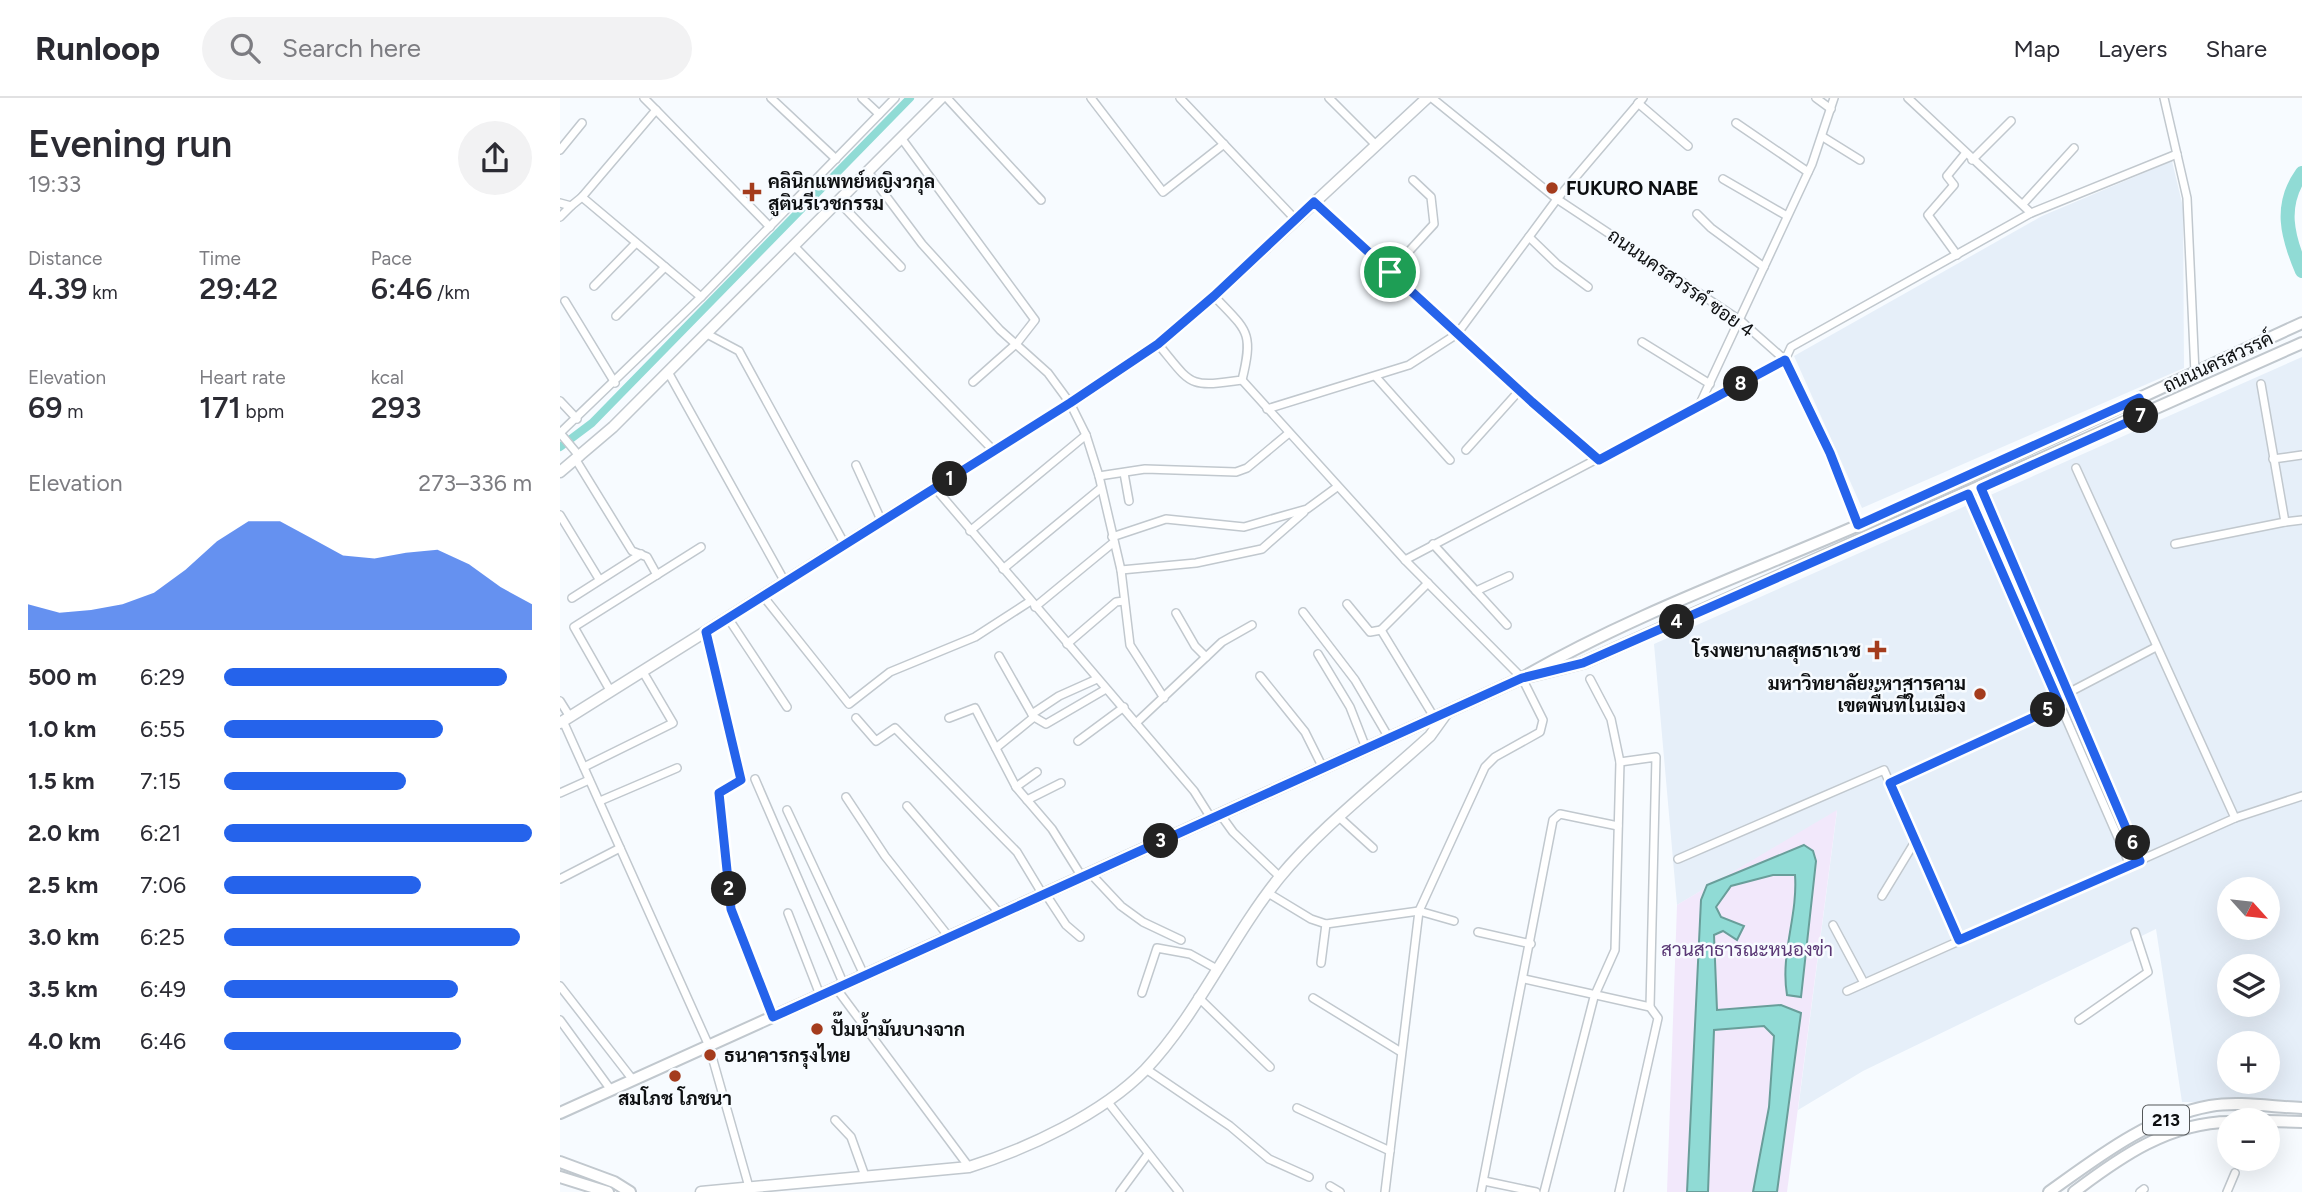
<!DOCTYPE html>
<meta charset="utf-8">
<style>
body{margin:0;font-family:Figtree,Sarabun,sans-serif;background:#f2f2f3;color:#2b2b33;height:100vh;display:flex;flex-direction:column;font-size:26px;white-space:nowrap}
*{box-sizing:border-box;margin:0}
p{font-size:23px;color:#7c7c81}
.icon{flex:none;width:38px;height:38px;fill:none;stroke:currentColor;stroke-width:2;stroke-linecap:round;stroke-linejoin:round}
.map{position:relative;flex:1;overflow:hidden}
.drawer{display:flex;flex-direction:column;background:#fff;width:560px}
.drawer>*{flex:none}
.needle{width:46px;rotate:117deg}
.fabs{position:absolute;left:1657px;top:779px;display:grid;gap:14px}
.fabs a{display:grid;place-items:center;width:63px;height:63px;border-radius:50%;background:#fff;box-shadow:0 7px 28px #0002;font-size:35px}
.pin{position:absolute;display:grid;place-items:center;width:60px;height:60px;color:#fff;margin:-30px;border:4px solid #fff;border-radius:50%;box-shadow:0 2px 7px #0007}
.km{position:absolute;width:35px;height:35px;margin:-18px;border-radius:50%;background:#222;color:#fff;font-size:19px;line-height:35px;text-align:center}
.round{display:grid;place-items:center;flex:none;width:74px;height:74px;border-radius:37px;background:#f2f2f3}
.summary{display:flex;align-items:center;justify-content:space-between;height:119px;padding:0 28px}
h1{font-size:38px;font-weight:600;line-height:52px}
.metrics{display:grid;grid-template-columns:repeat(3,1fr);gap:10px;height:119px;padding:7px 28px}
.metrics div{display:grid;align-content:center}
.metrics b{font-size:30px;font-weight:600}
.metrics small{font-size:19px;font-weight:400}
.metrics p{font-size:19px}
.chart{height:196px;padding:14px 28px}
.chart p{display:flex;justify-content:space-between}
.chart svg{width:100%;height:126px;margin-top:7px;fill:#2563eb;opacity:.7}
ul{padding:0 28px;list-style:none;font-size:23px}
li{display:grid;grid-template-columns:112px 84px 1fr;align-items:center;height:52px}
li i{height:18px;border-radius:9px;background:#2563eb}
header{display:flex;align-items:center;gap:42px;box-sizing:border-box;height:98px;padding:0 35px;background:#fff;border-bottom:2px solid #e1e1e2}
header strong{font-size:33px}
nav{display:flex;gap:38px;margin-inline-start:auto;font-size:24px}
.search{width:490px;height:63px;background:#f2f2f3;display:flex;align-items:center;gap:18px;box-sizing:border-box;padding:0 24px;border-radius:38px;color:#7c7c81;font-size:26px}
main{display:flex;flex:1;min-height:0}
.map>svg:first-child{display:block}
</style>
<header>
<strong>Runloop</strong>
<div class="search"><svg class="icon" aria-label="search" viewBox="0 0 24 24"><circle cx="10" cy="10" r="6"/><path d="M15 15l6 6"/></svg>Search here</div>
<nav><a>Map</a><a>Layers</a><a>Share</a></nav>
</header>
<main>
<section class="drawer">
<div class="summary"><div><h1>Evening run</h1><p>19:33</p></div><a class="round"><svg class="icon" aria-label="share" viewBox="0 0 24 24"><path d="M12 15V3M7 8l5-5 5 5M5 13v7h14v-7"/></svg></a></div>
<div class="metrics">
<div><p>Distance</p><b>4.39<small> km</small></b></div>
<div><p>Time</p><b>29:42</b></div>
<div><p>Pace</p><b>6:46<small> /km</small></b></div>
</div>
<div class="metrics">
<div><p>Elevation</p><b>69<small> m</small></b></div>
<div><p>Heart rate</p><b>171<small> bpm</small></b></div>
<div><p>kcal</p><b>293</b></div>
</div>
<div class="chart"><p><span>Elevation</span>273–336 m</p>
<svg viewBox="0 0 160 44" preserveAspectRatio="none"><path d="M0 44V35L10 38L20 37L30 35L40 31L50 23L60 13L70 6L80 6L90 12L100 18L110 19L120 17L130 16L140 21L150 29L160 35V44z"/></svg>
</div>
<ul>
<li><b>500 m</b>6:29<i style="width:92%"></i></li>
<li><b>1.0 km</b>6:55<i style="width:71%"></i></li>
<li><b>1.5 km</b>7:15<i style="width:59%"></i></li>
<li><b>2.0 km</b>6:21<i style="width:100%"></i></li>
<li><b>2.5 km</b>7:06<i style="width:64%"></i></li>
<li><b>3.0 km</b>6:25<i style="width:96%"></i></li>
<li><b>3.5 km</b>6:49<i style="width:76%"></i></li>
<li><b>4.0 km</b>6:46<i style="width:77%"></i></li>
</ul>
</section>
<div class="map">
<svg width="1742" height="1094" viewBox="0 0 1742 1094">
<rect width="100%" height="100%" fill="#f7fbff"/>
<!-- built -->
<g fill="#e6eff9" fill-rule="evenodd">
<polygon points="1612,63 1623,109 1624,270 1302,410 1234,258 1482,118"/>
<path d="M1742,259V1005L1622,1004L1596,831L1303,973L1238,1012L1277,713L1117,807L1094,546ZM1670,791H1708V830H1670ZM1670,868H1708V906H1670ZM1670,945H1708V984H1670Z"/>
</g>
<!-- green -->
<polygon fill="#f2e8fb" points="1277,712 1227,1094 1107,1094 1117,807"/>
<!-- water -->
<path fill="#90dbd5" stroke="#699e9a" stroke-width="2" d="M1244,747L1253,753L1256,763L1241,899L1227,897C1220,856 1238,818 1235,777H1213L1171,788L1156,809L1161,819L1184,828L1177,842L1163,833L1154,837L1157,912L1221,907L1241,915L1217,1094H1193L1209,1009L1214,938L1204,928L1154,932L1148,1094H1127L1141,802L1147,787Z"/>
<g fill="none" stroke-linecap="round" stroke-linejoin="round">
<!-- canal -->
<polyline stroke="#90dbd5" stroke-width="8" points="0,349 32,325 350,0"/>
<!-- river -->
<path stroke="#90dbd5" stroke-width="14" d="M1742,75C1719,107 1727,138 1742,173"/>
<!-- street casing -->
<g stroke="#c1c8ce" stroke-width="10">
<g id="street">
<polyline points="211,0 276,61"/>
<polyline points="302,0 319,16"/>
<polyline points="387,0 481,102"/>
<polyline points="531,0 603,94 664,46"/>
<polyline points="620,0 735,121"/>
<polyline points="769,0 816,47"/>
<polyline points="872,0 997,101 1181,223 1225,262 1270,355 1299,427"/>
<polyline points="1256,0 1271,11"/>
<polyline points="1604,0 1627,100 1635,275"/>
<polyline points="1078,5 1128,48"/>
<polyline points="96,12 210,129"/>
<polyline points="1176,25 1248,74"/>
<polyline points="1263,39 1300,62"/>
<polyline points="342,41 475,222 457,245 413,284"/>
<polyline points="0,52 22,25"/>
<polyline points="1412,62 1451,23"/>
<polyline points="308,74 362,146 440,232 488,275 510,305 526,337 539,378 561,472 570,547 604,600"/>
<polyline points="1163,81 1227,118"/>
<polyline points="22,99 141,199"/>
<polyline points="278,103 341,169"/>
<polyline points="754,104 972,304 1039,361"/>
<polyline points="0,105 11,108 22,99 96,12 84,0"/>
<polyline points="1463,106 1514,50"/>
<polyline points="1471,115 1617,56"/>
<polyline points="1137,116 1151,130 1204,169"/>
<polyline points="0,119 11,108"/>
<polyline points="969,139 997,166 1028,189"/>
<polyline points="235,149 434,353"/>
<polyline points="1397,157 1368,117 1394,87 1387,78 1405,56"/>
<polyline points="830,174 874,126 871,99 853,82"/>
<polyline points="34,188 76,145"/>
<polyline points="5,203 55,285"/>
<polyline points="56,218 105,169"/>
<polyline points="147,236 179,253 285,447"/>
<polyline points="1082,244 1150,286"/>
<path d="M598,246C632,287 627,290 682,282C694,233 687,233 654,198"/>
<polyline points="108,274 225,484"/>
<polyline points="816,279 890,362"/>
<polyline points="682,282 845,462 962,580 983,622 980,634 935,659 925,669 859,813 825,1094"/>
<polyline points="1701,286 1725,424 1742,422"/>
<polyline points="0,303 17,321"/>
<polyline points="1138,310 1252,66 1274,0"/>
<polyline points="707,311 849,267 897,236 997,101 1083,0"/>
<polyline points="0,335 141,199 335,0"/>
<polyline points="0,335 20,359"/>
<polyline points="906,352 959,293"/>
<polyline points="1713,361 1742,357"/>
<polyline points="16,362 72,453 87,459 97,477"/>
<polyline points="296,367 322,424"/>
<polyline points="564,375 569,403"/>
<polyline points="539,378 585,371 676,374 687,370 729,335"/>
<polyline points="375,390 634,693 651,720"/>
<polyline points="1421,390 1580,763"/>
<polyline points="1408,396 1570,767"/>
<polyline points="0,417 39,481"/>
<polyline points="410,433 526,337"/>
<polyline points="552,439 606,421 684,429 747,411 777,389"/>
<polyline points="873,446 916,493 949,478"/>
<polyline points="1615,446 1725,424"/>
<polyline points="845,462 1225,262 1231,249 1471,115 1348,0"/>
<polyline points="443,471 541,390"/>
<polyline points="561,472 636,465 702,451 744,414"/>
<polyline points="916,493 947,527"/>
<polyline points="203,498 289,606 330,574 415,539 469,504"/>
<polyline points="12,500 81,456"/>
<polyline points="787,506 810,534 821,532 874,619"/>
<polyline points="475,509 554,444"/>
<polyline points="743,514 795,582 829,640"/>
<polyline points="616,515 635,548 646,559"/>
<polyline points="168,520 227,609"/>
<polyline points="821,532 868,485"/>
<polyline points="146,534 181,682 159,695 171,811 213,919"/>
<polyline points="507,546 556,504 564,503"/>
<polyline points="758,556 790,609 806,650"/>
<polyline points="439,558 473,618"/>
<polyline points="700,578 745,634 763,670"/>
<polyline points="51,594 14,529 141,449"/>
<polyline points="0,603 10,619"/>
<polyline points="472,616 499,598 537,581"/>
<polyline points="296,620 316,643 335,630 457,754 483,797"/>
<polyline points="389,620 415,610 456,689 492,731 522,779"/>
<polyline points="3,623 149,948 189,1089"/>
<polyline points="576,625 662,544 692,527"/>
<polyline points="518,643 564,609"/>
<polyline points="436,650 474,619 486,626 546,591"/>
<polyline points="1060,664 1096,659 1090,909"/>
<polyline points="24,669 113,625 83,574"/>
<polyline points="195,681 284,887"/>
<polyline points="1330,685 1500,607 1508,595 1596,549"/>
<polyline points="456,689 477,674"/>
<polyline points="0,695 29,682"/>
<polyline points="286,699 325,758 389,839"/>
<polyline points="467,702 501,685"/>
<polyline points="40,703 117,670"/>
<polyline points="347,708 440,816"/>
<polyline points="227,712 304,877"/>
<polyline points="660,716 673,734 720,779"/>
<polyline points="780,720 813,750"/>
<polyline points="1675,720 1742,698"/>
<polyline points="1118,761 1324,672 1399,842"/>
<polyline points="530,775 561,808 583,824 621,842"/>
<polyline points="0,781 60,750"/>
<polyline points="485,795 506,827 520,839"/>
<polyline points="708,795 751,821 766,826 859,813 894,823"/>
<polyline points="1322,798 1356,742"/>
<polyline points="228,815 260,897"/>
<polyline points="1273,827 1304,885"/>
<polyline points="918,834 971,846"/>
<polyline points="761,865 766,826"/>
<polyline points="964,881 1090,909 1098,920 1059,1094"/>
<polyline points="0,888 73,982"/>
<polyline points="276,890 409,1069"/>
<polyline points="1287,893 1675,720 1516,370"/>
<polyline points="582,895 597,850 630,856 657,871"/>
<polyline points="638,899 710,969"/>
<polyline points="753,900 841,954"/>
<polyline points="0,922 51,992"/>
<polyline points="1519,922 1588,874 1575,834"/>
<polyline points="586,971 670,1028 709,1061 749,1079"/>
<polyline points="547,1003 619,1094"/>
<polyline points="737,1010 830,1053"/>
<polyline points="275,1022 291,1039 305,1078"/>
<polyline points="924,1083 976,1094"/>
<polyline points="770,1088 780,1094"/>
<polyline points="560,1094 588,1056"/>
<polyline points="921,1094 993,722 1000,716 1058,728"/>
<polyline points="984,1094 1034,899 1055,852 1060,664 1051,621 1030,581"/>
<polyline points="1580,1094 1584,1091"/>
<polyline points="1667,1094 1675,1075"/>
</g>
</g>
<!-- secondary casing -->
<g stroke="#c1c8ce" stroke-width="13">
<g id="secondary">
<polyline points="0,374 53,329 381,0"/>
<polyline points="0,625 510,305 598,246 654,198 867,0"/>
<path d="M141,1094L409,1069C467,1051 542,1016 585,972C638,916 670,841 719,780C761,729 821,683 870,638L888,613"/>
</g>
</g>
<!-- primary casing -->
<g stroke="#c1c8ce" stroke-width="14">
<g id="primary">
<polyline points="971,578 1023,565 1742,245"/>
<path d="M0,1015L962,580C1069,518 1186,476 1299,427C1448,362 1594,293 1742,225"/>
<polyline points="1708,1023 1742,1024"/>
<polyline points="0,1064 54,1084 70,1094"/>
<polyline points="0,1079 48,1094"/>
<path d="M1489,1094C1538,1059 1589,1019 1650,1008C1679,1003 1713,1009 1742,1010"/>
<path d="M1514,1094C1560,1059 1610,1024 1670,1024"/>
</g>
</g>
<!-- street -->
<use href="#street" stroke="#fff" stroke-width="7"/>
<!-- secondary -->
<use href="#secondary" stroke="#fff" stroke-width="10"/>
<!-- primary -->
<use href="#primary" stroke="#fff" stroke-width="10"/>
</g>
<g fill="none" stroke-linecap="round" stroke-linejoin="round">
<!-- route casing -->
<g stroke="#fff" stroke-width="14">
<polygon id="route" points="754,104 972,304 1039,362 1225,262 1270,355 1298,427 1579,300 1586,316 1421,390 1580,763 1399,842 1330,685 1500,607 1408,396 1023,565 962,580 213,919 171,811 159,695 181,682 146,534 510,305 598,246 654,198"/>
</g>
<!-- route -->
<use href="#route" stroke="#2563eb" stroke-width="9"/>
</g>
<!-- markers -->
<g fill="#a43c1d" stroke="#f7fbff" stroke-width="2.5">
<circle cx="992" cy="90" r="7"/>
<path d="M188.5 83.5h7v7h7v7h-7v7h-7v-7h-7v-7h7z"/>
<path d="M1313.5 541.5h7v7h7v7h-7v7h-7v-7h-7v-7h7z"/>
<circle cx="1420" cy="596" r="7"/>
<circle cx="257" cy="931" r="7"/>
<circle cx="150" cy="957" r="7"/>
<circle cx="115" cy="978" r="7"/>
</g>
<g text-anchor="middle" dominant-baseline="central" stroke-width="5" stroke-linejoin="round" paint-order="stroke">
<!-- shield labels -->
<rect fill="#f7fbff" stroke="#535658" stroke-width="2" x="1583" y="1007.5" width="46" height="29" rx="5"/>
<g font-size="18" font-weight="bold" fill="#0d0f11">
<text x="1606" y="1022">213</text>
</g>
<!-- poi labels -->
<g font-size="19" font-weight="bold" fill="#0d0f11" stroke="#f7fbff" text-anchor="start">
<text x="208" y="83">คลินิกแพทย์หญิงวกุล<tspan x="208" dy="22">สูตินรีเวชกรรม</tspan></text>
<text x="1006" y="90">FUKURO NABE</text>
<text x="1301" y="552" text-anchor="end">โรงพยาบาลสุทธาเวช</text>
<text x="1406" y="585" text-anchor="end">มหาวิทยาลัยมหาสารคาม<tspan x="1406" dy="22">เขตพื้นที่ในเมือง</tspan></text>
<text x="271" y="931">ปั๊มน้ำมันบางจาก</text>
<text x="164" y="957">ธนาคารกรุงไทย</text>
<text x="115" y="1000" text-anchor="middle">สมโภช โภชนา</text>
</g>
<!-- street labels -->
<g font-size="19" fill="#0d0f11" stroke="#f7fbff">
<text transform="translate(1121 185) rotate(35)">ถนนนครสวรรค์ ซอย 4</text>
<text transform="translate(1658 264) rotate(-25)">ถนนนครสวรรค์</text>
</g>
<!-- park labels -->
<g font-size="19" fill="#5a3875" stroke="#f7fbff">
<text x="1187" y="851">สวนสาธารณะหนองข่า</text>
</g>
</g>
</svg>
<div class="fabs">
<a><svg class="needle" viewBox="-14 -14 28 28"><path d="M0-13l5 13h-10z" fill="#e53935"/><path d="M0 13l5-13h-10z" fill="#7c7c81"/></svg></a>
<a><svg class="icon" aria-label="layers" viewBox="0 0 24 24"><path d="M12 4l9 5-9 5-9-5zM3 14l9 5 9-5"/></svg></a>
<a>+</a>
<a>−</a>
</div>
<div class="pin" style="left:830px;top:174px;background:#1e9e55"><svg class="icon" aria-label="arrive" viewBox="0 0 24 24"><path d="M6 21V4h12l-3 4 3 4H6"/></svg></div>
<b class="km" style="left:390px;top:381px">1</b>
<b class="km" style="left:169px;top:791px">2</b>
<b class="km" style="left:601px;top:743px">3</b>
<b class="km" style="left:1117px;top:524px">4</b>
<b class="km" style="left:1488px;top:612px">5</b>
<b class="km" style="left:1573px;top:745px">6</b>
<b class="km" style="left:1581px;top:318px">7</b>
<b class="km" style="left:1181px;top:286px">8</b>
</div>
</main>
